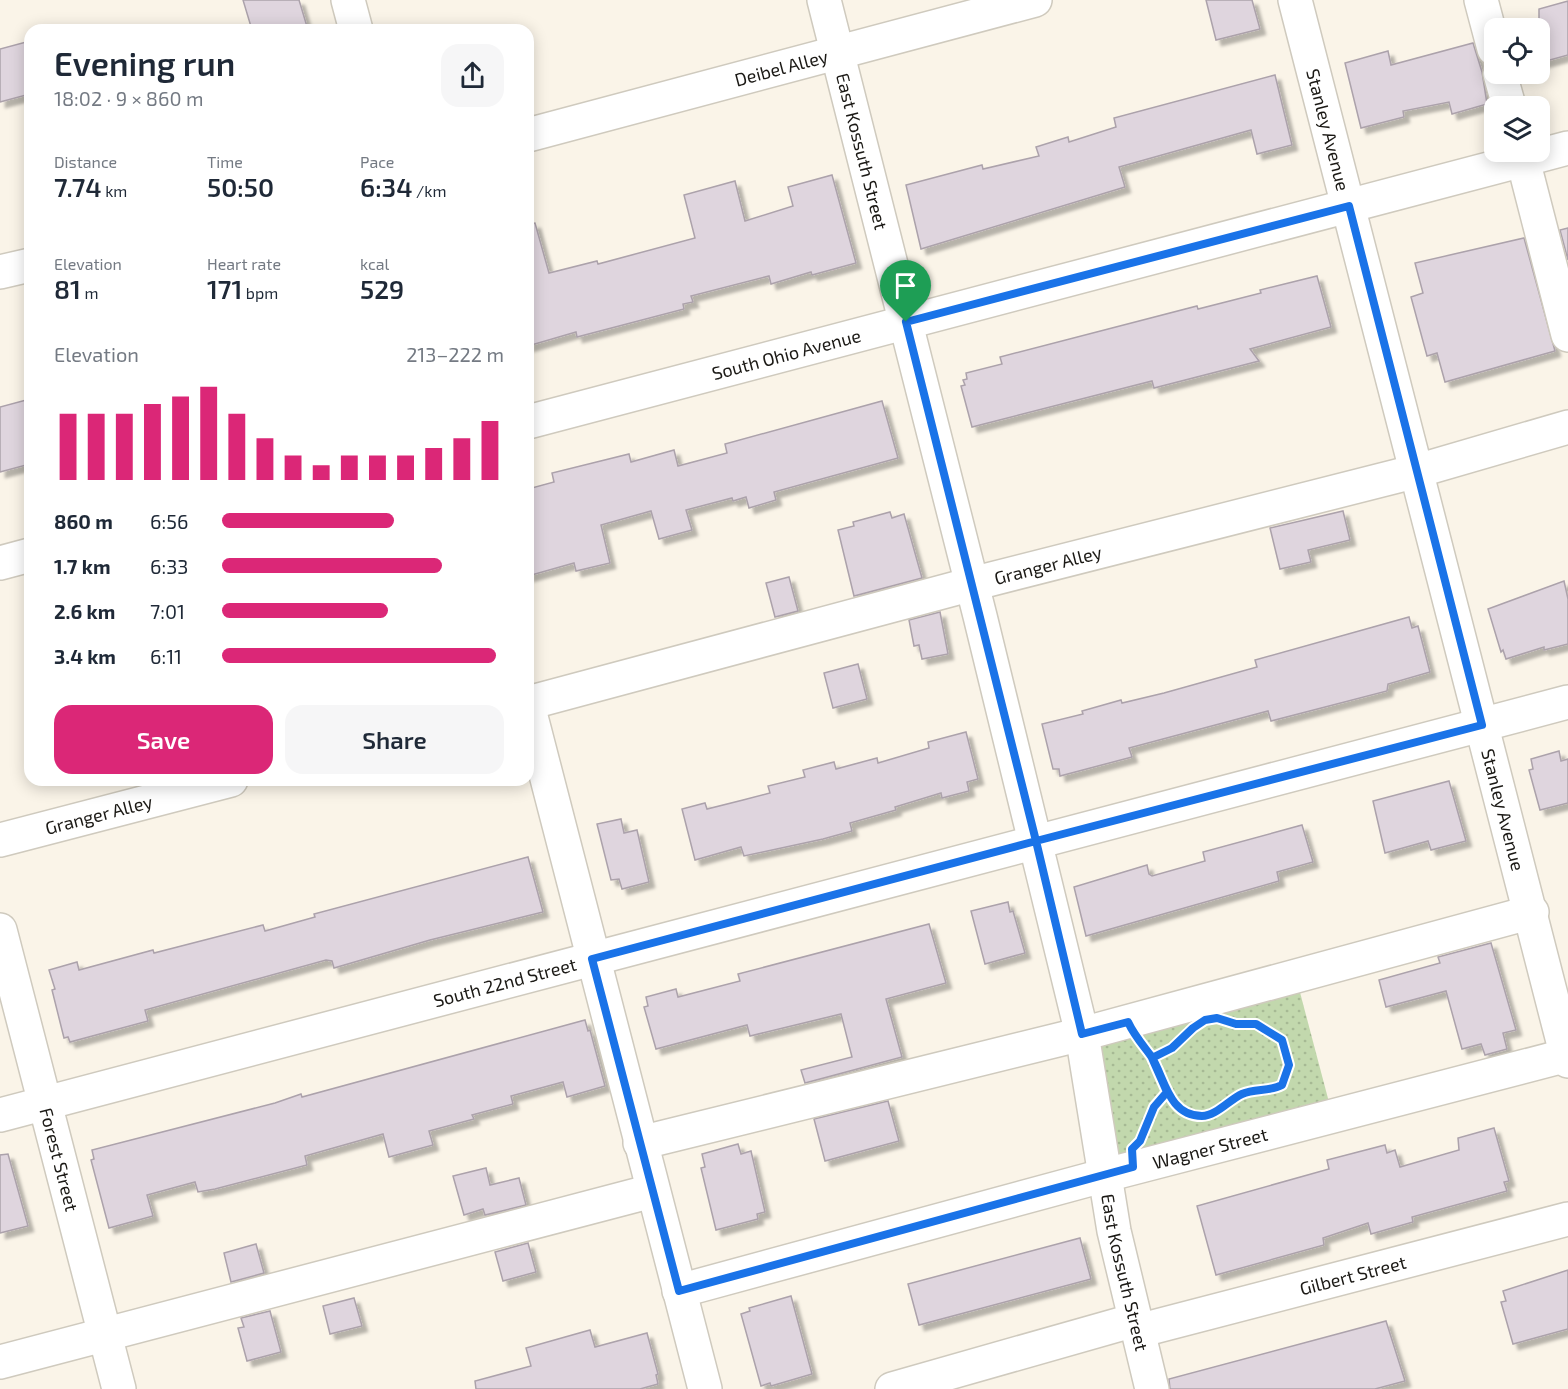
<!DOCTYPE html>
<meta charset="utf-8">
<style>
body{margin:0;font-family:"Exo 2",sans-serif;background:#f6f6f7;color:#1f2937;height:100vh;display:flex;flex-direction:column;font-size:22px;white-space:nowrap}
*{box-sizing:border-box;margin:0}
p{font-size:20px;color:#747a83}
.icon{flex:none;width:33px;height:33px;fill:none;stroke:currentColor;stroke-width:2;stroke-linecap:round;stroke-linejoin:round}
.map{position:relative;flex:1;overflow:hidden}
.panel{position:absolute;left:24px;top:24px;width:510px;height:762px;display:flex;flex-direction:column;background:#fff;border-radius:18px;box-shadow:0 3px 15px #0003}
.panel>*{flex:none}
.buttons{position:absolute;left:1484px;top:18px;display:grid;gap:12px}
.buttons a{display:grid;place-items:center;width:66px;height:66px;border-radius:12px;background:#fff;box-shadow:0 3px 15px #0003;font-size:30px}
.pin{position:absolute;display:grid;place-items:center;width:51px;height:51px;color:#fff;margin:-62px -26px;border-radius:50% 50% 50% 0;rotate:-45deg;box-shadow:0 0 6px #0007}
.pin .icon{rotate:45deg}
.round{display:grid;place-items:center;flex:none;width:63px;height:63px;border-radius:18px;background:#f6f6f7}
.summary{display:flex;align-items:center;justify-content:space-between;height:102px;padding:0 30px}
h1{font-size:33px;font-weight:600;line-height:45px}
.stats{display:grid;grid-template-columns:repeat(3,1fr);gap:9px;height:102px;padding:6px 30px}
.stats div{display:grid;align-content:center}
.stats b{font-size:26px;font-weight:600}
.stats small{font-size:16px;font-weight:400}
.stats p{font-size:16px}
.chart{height:168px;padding:12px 30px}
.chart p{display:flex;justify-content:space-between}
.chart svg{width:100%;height:108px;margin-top:6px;stroke:#db2777;stroke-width:6}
.primary-button{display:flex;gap:12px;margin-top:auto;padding:12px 30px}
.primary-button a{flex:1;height:69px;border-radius:18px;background:#db2777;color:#fff;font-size:24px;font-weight:600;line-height:69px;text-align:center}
.primary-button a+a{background:#f6f6f7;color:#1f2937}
ul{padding:0 30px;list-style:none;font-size:20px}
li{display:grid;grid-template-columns:96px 72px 1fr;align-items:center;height:45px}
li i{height:15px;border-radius:8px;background:#db2777}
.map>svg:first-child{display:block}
</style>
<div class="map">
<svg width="1568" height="1389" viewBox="0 0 1568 1389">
<defs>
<pattern id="grass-dots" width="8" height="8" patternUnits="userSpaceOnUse" patternTransform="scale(1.5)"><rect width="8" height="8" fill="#c2d8ad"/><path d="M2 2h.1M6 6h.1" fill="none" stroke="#a6b994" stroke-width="1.8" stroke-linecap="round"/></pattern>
<filter id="shadow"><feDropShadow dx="5.5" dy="5.5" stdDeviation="1.5" flood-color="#0004"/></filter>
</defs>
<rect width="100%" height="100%" fill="#faf4e8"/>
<!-- grass -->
<polygon fill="url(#grass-dots)" points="1297,981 1330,1106 1120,1159 1093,1038"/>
<!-- building -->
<g fill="#dfd5de" stroke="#aca2ab" stroke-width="1.5" filter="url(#shadow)">
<polygon points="243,0 299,0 308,30 252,30"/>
<polygon points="1206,0 1252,0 1260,29 1216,40"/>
<polygon points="1568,1 1568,55 1539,63 1539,9"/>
<polygon points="30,41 30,94 0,102 0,49"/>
<polygon points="1473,43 1482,72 1487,104 1452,114 1449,102 1403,111 1404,117 1361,128 1345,63 1388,51 1391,65"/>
<polygon points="1275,75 1292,145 1257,154 1251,130 1119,167 1125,187 921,249 906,185 982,165 983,169 1039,156 1036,147 1068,137 1069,142 1116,127 1114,118"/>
<polygon points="832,175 856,263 812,275 811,272 771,284 769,276 691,296 693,302 683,304 684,309 577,337 576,332 528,346 528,224 535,223 549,273 597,261 598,264 695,238 684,195 735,181 745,221 793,206 788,187"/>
<polygon points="1568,228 1568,260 1560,230"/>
<polygon points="1524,238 1555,351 1445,382 1437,353 1427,356 1411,297 1423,293 1415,263"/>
<polygon points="1317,276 1331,327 1250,349 1259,361 1154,388 1152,381 972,427 961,386 965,385 963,380 967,379 966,373 1002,364 1000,357 1197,306 1198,309 1261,293 1260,290"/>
<polygon points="30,399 30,464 0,472 0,407"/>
<polygon points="882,401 898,458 774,492 776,500 749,508 746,497 733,501 732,498 686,510 692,530 659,539 651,511 601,525 610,563 576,571 574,563 528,576 528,489 554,482 552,473 629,454 631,462 674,450 678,466 727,453 725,444"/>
<polygon points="1343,511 1350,540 1308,550 1311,562 1280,569 1270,528"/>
<polygon points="890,512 892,518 904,514 922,578 854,596 838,530 854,526 853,522"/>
<polygon points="789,577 798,611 775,617 766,583"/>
<polygon points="1564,581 1568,599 1568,644 1544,650 1544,647 1506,659 1503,650 1501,652 1488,609"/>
<polygon points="940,612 948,654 922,659 919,645 914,646 909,620"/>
<polygon points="1409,617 1412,628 1418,626 1430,672 1388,684 1387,691 1271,721 1268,711 1129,748 1132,757 1060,776 1059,769 1053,769 1042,724 1083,714 1082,711 1121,700 1122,703 1164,693 1257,667 1255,660"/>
<polygon points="858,664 867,699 833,708 824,673"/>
<polygon points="966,732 978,779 967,782 969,791 942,798 941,793 895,807 896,810 850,823 852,831 823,839 744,856 741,847 695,860 682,809 705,803 707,809 743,800 770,793 768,786 805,777 803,770 834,762 836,769 877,758 878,763 929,748 928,742"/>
<polygon points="1559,751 1561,761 1568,759 1568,803 1540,810 1529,770 1533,769 1531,759"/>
<polygon points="1449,781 1466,841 1431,850 1428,841 1385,853 1373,801"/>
<polygon points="621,819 624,833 637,830 649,882 622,889 619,879 611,880 597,824"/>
<polygon points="1302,825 1313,862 1277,872 1279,881 1086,936 1074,887 1147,865 1149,874 1152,876 1205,861 1203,852"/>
<polygon points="528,857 543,912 430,940 334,968 332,961 326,960 145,1010 148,1021 70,1042 68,1037 64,1038 52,990 55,989 49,970 77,962 79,970 153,950 154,953 263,925 265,931 315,917 314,914"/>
<polygon points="1008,902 1010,912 1013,911 1025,953 985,964 971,911"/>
<polygon points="929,924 946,983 886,999 902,1057 805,1083 801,1070 852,1057 841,1014 750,1036 747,1025 656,1049 644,1007 648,1006 646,997 676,989 678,997 740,981 738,974"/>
<polygon points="1491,943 1516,1030 1503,1033 1507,1049 1485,1055 1481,1044 1462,1049 1446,991 1386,1007 1379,980 1440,963 1438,957"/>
<polygon points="585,1020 588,1031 590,1030 605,1086 567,1097 563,1082 511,1096 513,1104 472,1115 474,1119 429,1131 433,1145 389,1157 383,1134 305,1156 307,1165 215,1189 198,1192 195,1182 147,1195 153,1216 109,1228 91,1160 94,1159 92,1150 275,1103 301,1094 302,1097"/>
<polygon points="888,1101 899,1141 825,1161 814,1119"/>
<polygon points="1494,1128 1509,1181 1504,1182 1507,1191 1412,1217 1413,1222 1371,1234 1368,1223 1323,1238 1324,1245 1216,1275 1197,1206 1329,1169 1327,1160 1385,1145 1387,1153 1395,1150 1400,1167 1459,1150 1458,1138"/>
<polygon points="738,1144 741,1154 751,1151 765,1212 757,1214 758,1219 716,1230 701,1168 705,1167 702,1154"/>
<polygon points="8,1154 28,1226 0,1233 0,1155"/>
<polygon points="486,1168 490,1185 519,1178 526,1205 485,1215 483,1209 464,1215 453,1176"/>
<polygon points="1080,1238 1091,1279 919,1325 908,1284"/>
<polygon points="528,1243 536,1272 503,1281 495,1252"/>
<polygon points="256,1244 264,1273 231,1282 224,1253"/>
<polygon points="1568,1270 1568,1329 1513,1344 1501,1302 1506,1301 1503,1291"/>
<polygon points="791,1296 812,1374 771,1386 770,1383 761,1386 741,1314 750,1311 749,1308"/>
<polygon points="354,1298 362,1326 330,1334 323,1306"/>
<polygon points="270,1311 281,1352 247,1361 238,1328 244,1327 241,1318"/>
<polygon points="1386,1321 1405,1381 1375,1389 1170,1389 1169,1379"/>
<polygon points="590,1330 595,1347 647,1333 658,1374 656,1375 658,1384 640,1389 476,1389 475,1381 531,1366 526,1348"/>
</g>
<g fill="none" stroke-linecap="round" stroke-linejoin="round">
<!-- minor casing -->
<g stroke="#cfcabe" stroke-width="36">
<g id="minor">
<polyline points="348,0 356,30"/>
<path id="s1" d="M824,0L980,616L1082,1034L1114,1231L1152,1389"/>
<path id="s2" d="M1295,0L1568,1061"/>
<polyline points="1481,0 1494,49"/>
<polyline points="1500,74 1509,106"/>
<path id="s3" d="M528,135L1035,0"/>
<polyline points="1521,152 1568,335"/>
<polyline points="0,272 30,265"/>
<path id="s4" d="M528,422L1568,148"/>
<polyline points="0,563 30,555"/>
<path id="s5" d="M528,703L972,584L1417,471L1568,427"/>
<polyline points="528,705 705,1389"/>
<path id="s6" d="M0,840L231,780"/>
<path id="s7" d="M0,930L119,1389"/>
<path id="s8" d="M0,1115L1568,702"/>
<polyline points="640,1143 1082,1034 1532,912"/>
<path id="s9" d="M679,1291L1106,1175L1568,1055"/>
<path id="s10" d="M1138,1331L1568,1219"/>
<polyline points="0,1362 652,1191"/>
<polyline points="892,1389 1135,1320"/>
</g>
</g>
<!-- path -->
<g stroke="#a8a49b" stroke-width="4" stroke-dasharray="4.5 3" stroke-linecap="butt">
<polyline points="1146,1050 1152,1058 1167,1092"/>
<polyline points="1152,1058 1178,1042"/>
<polyline points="1214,1112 1251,1090 1273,1090 1282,1085 1289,1065 1282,1040 1265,1028 1248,1024"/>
<polyline points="1143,1132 1154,1107 1167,1092 1177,1107 1202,1116"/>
</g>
<!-- minor -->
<use href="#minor" stroke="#fff" stroke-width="33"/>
</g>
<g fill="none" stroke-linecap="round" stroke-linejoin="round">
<!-- route casing -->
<g stroke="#fff" stroke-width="12">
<path id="route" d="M906,322L1036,841L592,959L679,1291L1133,1167L1132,1149L1140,1141L1154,1107L1167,1092L1152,1058L1172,1048L1193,1028L1205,1020L1217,1018L1236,1024H1256L1282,1040L1289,1065L1282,1085C1269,1092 1255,1088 1242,1094C1229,1100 1216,1116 1202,1116C1168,1116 1165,1078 1151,1056C1142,1044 1134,1035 1128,1022L1082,1034L1036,841L1482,725L1349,206L906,322"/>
</g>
<!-- route -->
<use href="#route" stroke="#1a73e8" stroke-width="8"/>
</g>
<g text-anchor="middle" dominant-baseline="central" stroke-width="5" stroke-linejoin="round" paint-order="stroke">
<!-- street labels -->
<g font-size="18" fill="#1b1915" stroke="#fff">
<text stroke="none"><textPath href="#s3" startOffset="262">Deibel Alley</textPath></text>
<text stroke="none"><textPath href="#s2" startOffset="134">Stanley Avenue</textPath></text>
<text stroke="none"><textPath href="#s1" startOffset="156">East Kossuth Street</textPath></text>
<text stroke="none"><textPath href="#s4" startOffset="267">South Ohio Avenue</textPath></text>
<text stroke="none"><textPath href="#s5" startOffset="538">Granger Alley</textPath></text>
<text stroke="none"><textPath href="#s2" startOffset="836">Stanley Avenue</textPath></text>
<text stroke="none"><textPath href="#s6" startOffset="102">Granger Alley</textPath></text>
<text stroke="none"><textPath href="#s8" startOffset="522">South 22nd Street</textPath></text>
<text stroke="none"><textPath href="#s9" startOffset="550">Wagner Street</textPath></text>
<text stroke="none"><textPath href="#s7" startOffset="237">Forest Street</textPath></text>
<text stroke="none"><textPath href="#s1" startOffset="1308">East Kossuth Street</textPath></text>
<text stroke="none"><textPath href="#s10" startOffset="222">Gilbert Street</textPath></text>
</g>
</g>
</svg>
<div class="buttons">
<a><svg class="icon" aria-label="locate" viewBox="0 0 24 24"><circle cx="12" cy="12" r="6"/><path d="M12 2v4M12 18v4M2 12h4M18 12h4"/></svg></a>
<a><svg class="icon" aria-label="layers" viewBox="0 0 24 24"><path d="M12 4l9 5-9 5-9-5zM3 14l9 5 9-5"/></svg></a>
</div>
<div class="pin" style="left:906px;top:322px;background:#1e9e55"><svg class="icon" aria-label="arrive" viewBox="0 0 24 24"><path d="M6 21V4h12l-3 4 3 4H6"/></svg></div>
<section class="panel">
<div class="summary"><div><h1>Evening run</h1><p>18:02 · 9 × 860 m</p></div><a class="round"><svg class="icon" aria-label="share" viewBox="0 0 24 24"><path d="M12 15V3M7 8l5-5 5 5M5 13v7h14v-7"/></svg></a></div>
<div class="stats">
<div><p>Distance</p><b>7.74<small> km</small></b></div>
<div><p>Time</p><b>50:50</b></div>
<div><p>Pace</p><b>6:34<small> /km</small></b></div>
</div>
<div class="stats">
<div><p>Elevation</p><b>81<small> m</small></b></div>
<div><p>Heart rate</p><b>171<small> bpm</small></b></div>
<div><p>kcal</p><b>529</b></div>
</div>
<div class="chart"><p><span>Elevation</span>213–222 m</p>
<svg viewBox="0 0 160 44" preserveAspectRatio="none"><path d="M5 44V17M15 44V17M25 44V17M35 44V13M45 44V10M55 44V6M65 44V17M75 44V27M85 44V34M95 44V38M105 44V34M115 44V34M125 44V34M135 44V31M145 44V27M155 44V20"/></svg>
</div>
<ul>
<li><b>860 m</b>6:56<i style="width:61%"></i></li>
<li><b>1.7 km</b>6:33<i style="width:78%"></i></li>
<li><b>2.6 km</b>7:01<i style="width:59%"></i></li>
<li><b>3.4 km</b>6:11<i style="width:97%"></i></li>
</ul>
<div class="primary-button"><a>Save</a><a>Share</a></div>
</section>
</div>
